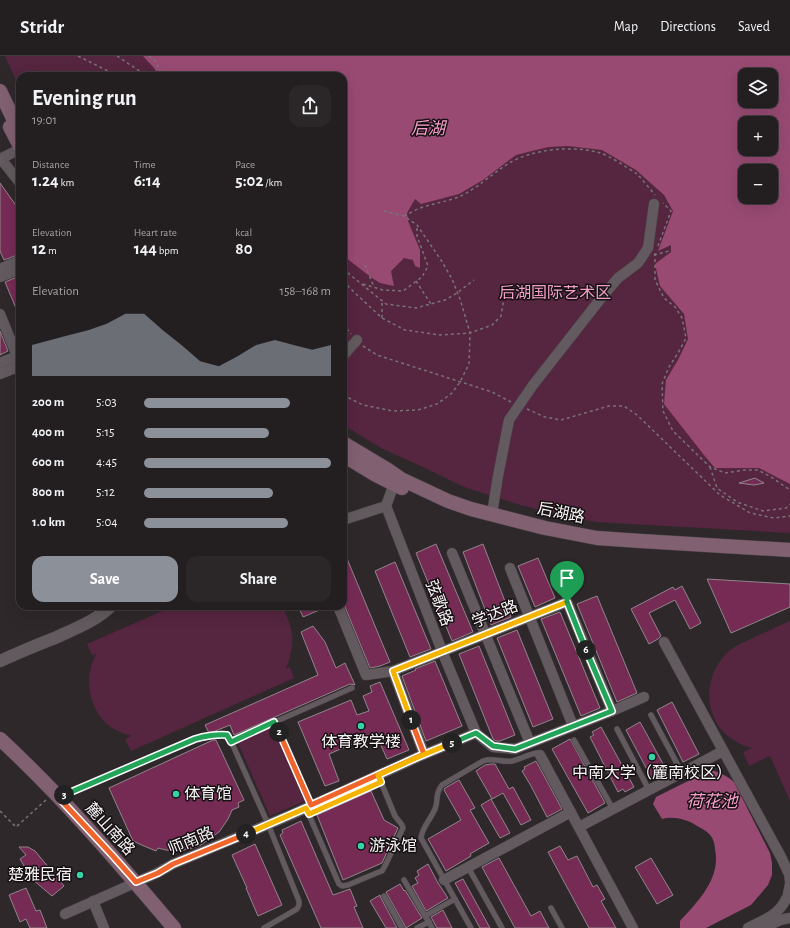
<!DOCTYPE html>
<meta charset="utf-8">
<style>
body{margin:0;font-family:"Alegreya Sans","Noto Sans SC",sans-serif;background:#2b2729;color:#f1f3f6;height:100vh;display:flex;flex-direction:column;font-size:15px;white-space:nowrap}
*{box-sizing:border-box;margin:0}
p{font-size:13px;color:#a3a2a5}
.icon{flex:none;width:22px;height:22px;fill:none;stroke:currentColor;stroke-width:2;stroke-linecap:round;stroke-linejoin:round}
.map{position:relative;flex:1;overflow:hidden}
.drawer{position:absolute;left:16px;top:16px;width:331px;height:538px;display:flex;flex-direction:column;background:#231e20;border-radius:12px;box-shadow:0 4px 16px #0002,0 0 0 1px #403c3e}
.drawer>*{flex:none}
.fabs{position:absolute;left:738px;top:12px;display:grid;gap:8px}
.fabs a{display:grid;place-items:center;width:40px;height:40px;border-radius:8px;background:#231e20;box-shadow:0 4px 16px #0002,0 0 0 1px #403c3e;font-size:20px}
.pin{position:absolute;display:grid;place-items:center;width:34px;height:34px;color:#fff;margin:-41px -17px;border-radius:50% 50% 50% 0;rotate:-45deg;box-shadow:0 0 4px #0007}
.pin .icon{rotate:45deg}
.km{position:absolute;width:20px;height:20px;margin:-10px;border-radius:50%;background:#222;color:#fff;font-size:11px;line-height:20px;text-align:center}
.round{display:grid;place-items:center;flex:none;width:42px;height:42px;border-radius:12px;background:#2b2729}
.overview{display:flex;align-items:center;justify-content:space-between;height:68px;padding:0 16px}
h1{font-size:22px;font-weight:600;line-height:30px}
.stats{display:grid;grid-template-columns:repeat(3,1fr);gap:6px;height:68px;padding:4px 16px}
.stats div{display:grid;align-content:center}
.stats b{font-size:17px;font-weight:600}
.stats small{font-size:11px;font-weight:400}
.stats p{font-size:11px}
.chart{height:112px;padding:8px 16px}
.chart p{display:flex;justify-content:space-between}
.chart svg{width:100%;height:72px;margin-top:4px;fill:#8c9099;opacity:.7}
.primary-button{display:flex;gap:8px;margin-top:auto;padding:8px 16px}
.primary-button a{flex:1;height:46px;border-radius:12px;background:#8c9099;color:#fff;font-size:16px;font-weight:600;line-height:46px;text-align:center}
.primary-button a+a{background:#2b2729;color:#f1f3f6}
ul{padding:0 16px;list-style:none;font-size:13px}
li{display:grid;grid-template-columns:64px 48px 1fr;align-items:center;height:30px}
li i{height:10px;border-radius:5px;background:#8c9099}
header{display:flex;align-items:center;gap:24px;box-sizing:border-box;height:56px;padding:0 20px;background:#231e20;border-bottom:1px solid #403c3e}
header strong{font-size:19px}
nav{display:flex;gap:22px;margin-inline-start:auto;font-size:14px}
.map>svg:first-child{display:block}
</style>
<header>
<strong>Stridr</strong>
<nav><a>Map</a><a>Directions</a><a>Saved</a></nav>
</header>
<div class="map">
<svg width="790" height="872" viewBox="0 0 790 872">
<rect width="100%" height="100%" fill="#2f282b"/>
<!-- green -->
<g fill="#56253f" fill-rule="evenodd">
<path d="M5,0H790V477L596,466L568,461L517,448L464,431L423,411L383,393L343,369V20H20V33ZM745,19H771V45H745ZM745,67H771V93H745ZM745,115H771V141H745Z"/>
<path d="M174,550H281C295,571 295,590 286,613L290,611L294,622L131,695L125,683L131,680C123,677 113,674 106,667C88,649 84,621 96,598L92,599L87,588Z"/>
<path d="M790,565V745L770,700L749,710L743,696L752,692C746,690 741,689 735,685C703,666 701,621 728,596C736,589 747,585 757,580C768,575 779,570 790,565Z"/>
<polygon points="272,670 305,745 270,760 237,685"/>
</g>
<!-- water -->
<g fill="#984a73" fill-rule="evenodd">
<path d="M143,0H790V428L759,412H715L704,399L664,348L666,324L678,304L688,283L684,258L660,230L655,208L671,196V189L658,195L673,155L664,139L636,114L602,94L568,90L548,91L516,99L483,124L459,138L421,148L415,143L407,157L408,165L420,194V212L415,210L413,204L404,202L391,215L394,230L380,227L372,222L345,201L343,198V20H159L154,12ZM745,19H771V45H745ZM745,67H771V93H745ZM745,115H771V141H745Z"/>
<path d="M710,714C719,716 726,719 734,726L770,797L772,807V819L768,829L751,849L706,872H680V865C698,845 721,823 715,793C715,788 713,782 710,779C707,775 701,772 697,770C687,763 673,760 662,763L653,748L656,741Z"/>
</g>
<!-- building -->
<g fill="#762b55" stroke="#8f868a">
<polygon points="0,127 20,155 20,198 4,204 0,195"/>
<polygon points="17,221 20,227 20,262 5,226"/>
<polygon points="0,275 8,295 0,299"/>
<polygon points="755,422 764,427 754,429 739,427"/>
<polygon points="436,488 473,576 452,585 416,497"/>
<polygon points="483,488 511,561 491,569 463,496"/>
<polygon points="343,493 390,606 380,610 370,612 343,546"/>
<polygon points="538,502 555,542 535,551 518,510"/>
<polygon points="395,506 431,593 410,601 375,515"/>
<polygon points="707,523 790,528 790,551 731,577"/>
<polygon points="682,530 701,567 690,573 675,544 649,557 661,580 658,583 649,588 631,553 673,531 675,534"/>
<polygon points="597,540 637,637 617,646 577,548"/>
<polygon points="298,550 329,550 303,561"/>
<polygon points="560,556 600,652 581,660 541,563"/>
<polygon points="313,570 325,586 336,612 345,607 355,629 350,628 234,679 230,669 213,676 209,677 205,669 318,619 301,576"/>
<polygon points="517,574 553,663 533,671 497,582"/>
<polygon points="479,590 515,679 500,685 496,685 493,683 459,598"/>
<polygon points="435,605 462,670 426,685 402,620 416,614 415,613"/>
<polygon points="380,626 409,694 387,703 376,678 329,698 339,725 325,730 298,666 351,644 357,659 369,655 363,640 372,636 370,630"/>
<polygon points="672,646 699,698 683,706 657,654"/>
<polygon points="640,666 667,715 652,723 626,674"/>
<polygon points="601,671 634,731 625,736 623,733 618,736 590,681 594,679 592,676"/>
<polygon points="570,683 605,747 588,757 552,693"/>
<polygon points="213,684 216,684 244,744 238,747 239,751 232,754 228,763 219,776 201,789 189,793 177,795 166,794 158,792 156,795 144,790 133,785 109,732"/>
<polygon points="536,705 562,753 547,761 531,730 522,715 525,713 524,711"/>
<polygon points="491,708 495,708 509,733 513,731 531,764 521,769 503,737 492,743 476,715 485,709"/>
<polygon points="459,724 475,752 470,754 489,787 470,798 471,800 446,815 428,783 461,764 444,734 445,732"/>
<polygon points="371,735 384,764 398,772 382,807 343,824 317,759"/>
<polygon points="491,743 510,777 500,782 481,749"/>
<polygon points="301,765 333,839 350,833 357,850 354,851 363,872 321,872 280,779 283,777 282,774"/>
<polygon points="255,788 282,849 258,860 246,832 247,832 232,799"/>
<polygon points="560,790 568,804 577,800 593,831 597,829 605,843 601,845 616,872 589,872 548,796"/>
<polygon points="19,791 28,791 35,795 64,830 52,840 32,823 20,803 26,799"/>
<polygon points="499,802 531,860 540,855 549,872 515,872 482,811"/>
<polygon points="651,802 673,839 657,848 635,811"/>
<polygon points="428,808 438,827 448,842 426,855 412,830 418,827 415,822 419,819 417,815"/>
<polygon points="463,823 490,872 480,872 455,827"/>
<polygon points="400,828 404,835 405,834 422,862 406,872 387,838 386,836"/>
<polygon points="26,832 36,855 40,854 47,872 30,872 26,863 20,866 9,839"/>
<polygon points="380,839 381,842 397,872 386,872 370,845"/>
<polygon points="443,854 452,872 437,872 431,861"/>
</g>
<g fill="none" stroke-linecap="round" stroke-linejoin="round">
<!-- service casing -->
<g stroke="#4d4649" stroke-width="6">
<g id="service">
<polyline points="651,659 682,717"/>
<polyline points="274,666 311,749"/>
<polyline points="617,673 649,734"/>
<polyline points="574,684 613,753"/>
<polyline points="231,685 268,768 299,845 299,849 297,853 264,872"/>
<polyline points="60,741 195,683 223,679 227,679 231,685 352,632"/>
<polyline points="306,752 339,828 342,830 348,829 379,816 382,815 385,810 403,772 402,769 395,760 378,719"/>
<polyline points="309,758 381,726"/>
<polyline points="468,811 502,872"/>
<polyline points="404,824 425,860"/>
<polyline points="384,840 402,872"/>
<polyline points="551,852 562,872"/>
<polyline points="429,866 432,872"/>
<polyline points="417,872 429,866 425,860 455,843"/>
<path d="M471,872L421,782C422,771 431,763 435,753C439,744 434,739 442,729L483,705C494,701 502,707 512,705C521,703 528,698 537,697L540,699"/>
</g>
</g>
<!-- minor casing -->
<g stroke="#4d4649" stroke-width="11">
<g id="minor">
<polyline points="0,103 20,93"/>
<polyline points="1,103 20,127"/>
<polyline points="0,213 20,204"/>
<polyline points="0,221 20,213"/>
<polyline points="0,258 17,300"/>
<polyline points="343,300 357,284"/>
<polyline points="0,307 20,299"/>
<polyline points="0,318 20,310"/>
<polyline points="386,450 442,595 476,677 493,691 515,693 612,655 644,641"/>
<polyline points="492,458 498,420 509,364 533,329 602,241 618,222 638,207 648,192 654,148"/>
<polyline points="343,464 386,450 394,428"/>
<polyline points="452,497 530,687"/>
<polyline points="510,512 573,670"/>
<polyline points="338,550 366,619 393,615 567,546 612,655"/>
<polyline points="664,586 781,801 789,818 790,825"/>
<polyline points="393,615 424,698"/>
<polyline points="540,699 633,872"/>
<polyline points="579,771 723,695"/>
<polyline points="444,824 571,756"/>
<polyline points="788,838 790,828"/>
<polyline points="93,845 104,872"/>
<polyline points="65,858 157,817 173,808 293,758 418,701 476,677"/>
<path d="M748,872C763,864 778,860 786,843"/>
<polyline points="764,872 780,864 790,862"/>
</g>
</g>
<!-- tertiary casing -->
<g stroke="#4d4649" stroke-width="13">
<path id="tertiary" d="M0,605C18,597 36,589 55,582C74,573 96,565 111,550"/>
</g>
<!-- secondary casing -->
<g stroke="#4d4649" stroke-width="15">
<g id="secondary">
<polyline points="0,35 20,77"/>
<polyline points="10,71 20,90"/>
<polyline points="343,387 388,414 401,423 448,445 471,453 545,472 597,482 641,485 790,494"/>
<polyline points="343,399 376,419 402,432"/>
<path d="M0,683C63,741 119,807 174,872"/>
</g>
</g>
<!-- path -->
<g stroke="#797376" stroke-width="1.5" stroke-dasharray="3 3" stroke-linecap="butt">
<polyline points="78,0 118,20"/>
<polyline points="117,0 147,20"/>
<polyline points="149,0 155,5 163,20"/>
<path d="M404,160C410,157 417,153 423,151C436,147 449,145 461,140C479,131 494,116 511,106C534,93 575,89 600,97C610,100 628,112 637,118C643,124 649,132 655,139"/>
<polyline points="658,190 671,155 663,147"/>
<polyline points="655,197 655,224 664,242 675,251 682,262 686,282 678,297 669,311 662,328 663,355 673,375 710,411 725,417 745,414 758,414 771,421 790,434"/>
<polyline points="654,199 669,195"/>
<polyline points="365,209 374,231"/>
<polyline points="343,213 386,248 416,252 445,244 457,237 474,224"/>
<polyline points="343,225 355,237 382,262 405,274 440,279 470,277 492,269 501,260 506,230"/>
<polyline points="416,225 431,248"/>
<polyline points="363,228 383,234 403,235 422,221 428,210 417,180 417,169"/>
<polyline points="382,262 382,246"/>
<polyline points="343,268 351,278"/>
<polyline points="363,290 377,299 492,336 511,346"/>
<polyline points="343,339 363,349 393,355 418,354 437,348 452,337 460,326 469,308 470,277 460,243 452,223 441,204 417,169 404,160 384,155"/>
<polyline points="527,353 545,361 561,364 609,350 624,350 637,359 720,439 750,457 774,462 790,460"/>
<polyline points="710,411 717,432 737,446 763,455 786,452 790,448"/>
<polyline points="0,755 16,771 47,743"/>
</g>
<!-- service -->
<use href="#service" stroke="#625a5e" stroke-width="5"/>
<!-- minor -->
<use href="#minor" stroke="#625a5e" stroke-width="10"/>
<!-- tertiary -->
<use href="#tertiary" stroke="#625a5e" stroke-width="12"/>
<!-- secondary -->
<use href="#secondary" stroke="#816071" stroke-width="14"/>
</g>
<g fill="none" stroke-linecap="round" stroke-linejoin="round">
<!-- split-1 casing -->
<g stroke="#fff" stroke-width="8">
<polyline id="split-1" points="411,664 393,615 567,546"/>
</g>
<!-- split-2 casing -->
<g stroke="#fff" stroke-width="8">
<polyline id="split-2" points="279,676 311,749 424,698 411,664"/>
</g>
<!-- split-3 casing -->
<g stroke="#fff" stroke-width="8">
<path id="split-3" d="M64,739L195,683C204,680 218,678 227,679L231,686L274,666L279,676"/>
</g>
<!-- split-4 casing -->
<g stroke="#fff" stroke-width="8">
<polyline id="split-4" points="64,739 59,742 112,799 136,826 158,817 173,808 246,778"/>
</g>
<!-- split-5 casing -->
<g stroke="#fff" stroke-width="8">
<polyline id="split-5" points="246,778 306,752 309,758 381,726 378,719 418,701 452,687"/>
</g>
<!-- split-6 casing -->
<g stroke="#fff" stroke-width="8">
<polyline id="split-6" points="452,687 476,677 493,690 515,693 612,655 586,594"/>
</g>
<!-- split-7 casing -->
<g stroke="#fff" stroke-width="8">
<polyline id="split-7" points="567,546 586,594"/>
</g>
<!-- split-1 -->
<use href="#split-1" stroke="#f5b400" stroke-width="5"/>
<!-- split-2 -->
<use href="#split-2" stroke="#f0652b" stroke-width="5"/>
<!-- split-3 -->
<use href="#split-3" stroke="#22a559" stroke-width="5"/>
<!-- split-4 -->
<use href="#split-4" stroke="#f0652b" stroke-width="5"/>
<!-- split-5 -->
<use href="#split-5" stroke="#f5b400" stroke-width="5"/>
<!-- split-6 -->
<use href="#split-6" stroke="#22a559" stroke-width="5"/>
<!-- split-7 -->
<use href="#split-7" stroke="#22a559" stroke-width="5"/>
</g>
<!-- markers -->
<g fill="#35d4a7" stroke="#151113" stroke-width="1.5">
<circle cx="361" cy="670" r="4"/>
<circle cx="652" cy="701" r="4"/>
<circle cx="176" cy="738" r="4"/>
<circle cx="361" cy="790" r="4"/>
<circle cx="80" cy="819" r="4"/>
</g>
<g text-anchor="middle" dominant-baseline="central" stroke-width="3" stroke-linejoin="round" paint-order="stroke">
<!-- park labels -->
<g font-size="16" fill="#f69fca" stroke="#151113">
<text x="555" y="237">后湖国际艺术区</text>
</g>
<!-- street labels -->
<g font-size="16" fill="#f8f3f5" stroke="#151113">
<text transform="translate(561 457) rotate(12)">后湖路</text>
<text transform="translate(439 547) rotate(69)">弦歌路</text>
<text transform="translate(495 558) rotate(-22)">学达路</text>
<text transform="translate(110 773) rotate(48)">麓山南路</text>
<text transform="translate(191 785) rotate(-23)">师南路</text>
</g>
<!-- poi labels -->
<g font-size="16" fill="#f8f3f5" stroke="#151113">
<text x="361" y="686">体育教学楼</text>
<text x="652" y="717">中南大学（麓南校区）</text>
<text x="184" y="738" text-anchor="start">体育馆</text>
<text x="369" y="790" text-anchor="start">游泳馆</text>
<text x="72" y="819" text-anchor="end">楚雅民宿</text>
</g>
<!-- water labels -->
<g font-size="17" font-style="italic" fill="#f79fcb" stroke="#151113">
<text x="428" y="72">后湖</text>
<text x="712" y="745">荷花池</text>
</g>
</g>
</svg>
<div class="fabs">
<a><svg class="icon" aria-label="layers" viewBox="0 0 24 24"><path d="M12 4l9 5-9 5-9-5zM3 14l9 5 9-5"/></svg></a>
<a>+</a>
<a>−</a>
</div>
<div class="pin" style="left:567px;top:546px;background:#1e9e55"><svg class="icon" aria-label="arrive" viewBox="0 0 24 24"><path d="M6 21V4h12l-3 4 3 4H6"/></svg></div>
<b class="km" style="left:411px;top:664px">1</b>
<b class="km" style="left:279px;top:676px">2</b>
<b class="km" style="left:64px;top:739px">3</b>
<b class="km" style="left:246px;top:778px">4</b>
<b class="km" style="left:452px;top:687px">5</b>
<b class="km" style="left:586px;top:594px">6</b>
<section class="drawer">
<div class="overview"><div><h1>Evening run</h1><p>19:01</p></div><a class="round"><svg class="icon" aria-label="share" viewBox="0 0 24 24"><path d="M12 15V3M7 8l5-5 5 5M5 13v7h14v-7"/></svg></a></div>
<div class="stats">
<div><p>Distance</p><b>1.24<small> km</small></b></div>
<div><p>Time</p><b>6:14</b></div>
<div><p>Pace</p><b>5:02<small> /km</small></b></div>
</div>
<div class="stats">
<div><p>Elevation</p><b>12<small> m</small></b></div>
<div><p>Heart rate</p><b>144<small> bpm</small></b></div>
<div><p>kcal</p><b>80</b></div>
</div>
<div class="chart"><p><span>Elevation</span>158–168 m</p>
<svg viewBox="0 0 160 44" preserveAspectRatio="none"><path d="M0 44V25L10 22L20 19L30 16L40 12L50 6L60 6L70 16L80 25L90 35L100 38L110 32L120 25L130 22L140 25L150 28L160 25V44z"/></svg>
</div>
<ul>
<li><b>200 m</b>5:03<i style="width:78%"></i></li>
<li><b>400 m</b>5:15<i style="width:67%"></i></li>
<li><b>600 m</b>4:45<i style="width:100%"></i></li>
<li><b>800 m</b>5:12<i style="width:69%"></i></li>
<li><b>1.0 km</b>5:04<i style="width:77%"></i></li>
</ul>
<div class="primary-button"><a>Save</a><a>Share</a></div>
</section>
</div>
